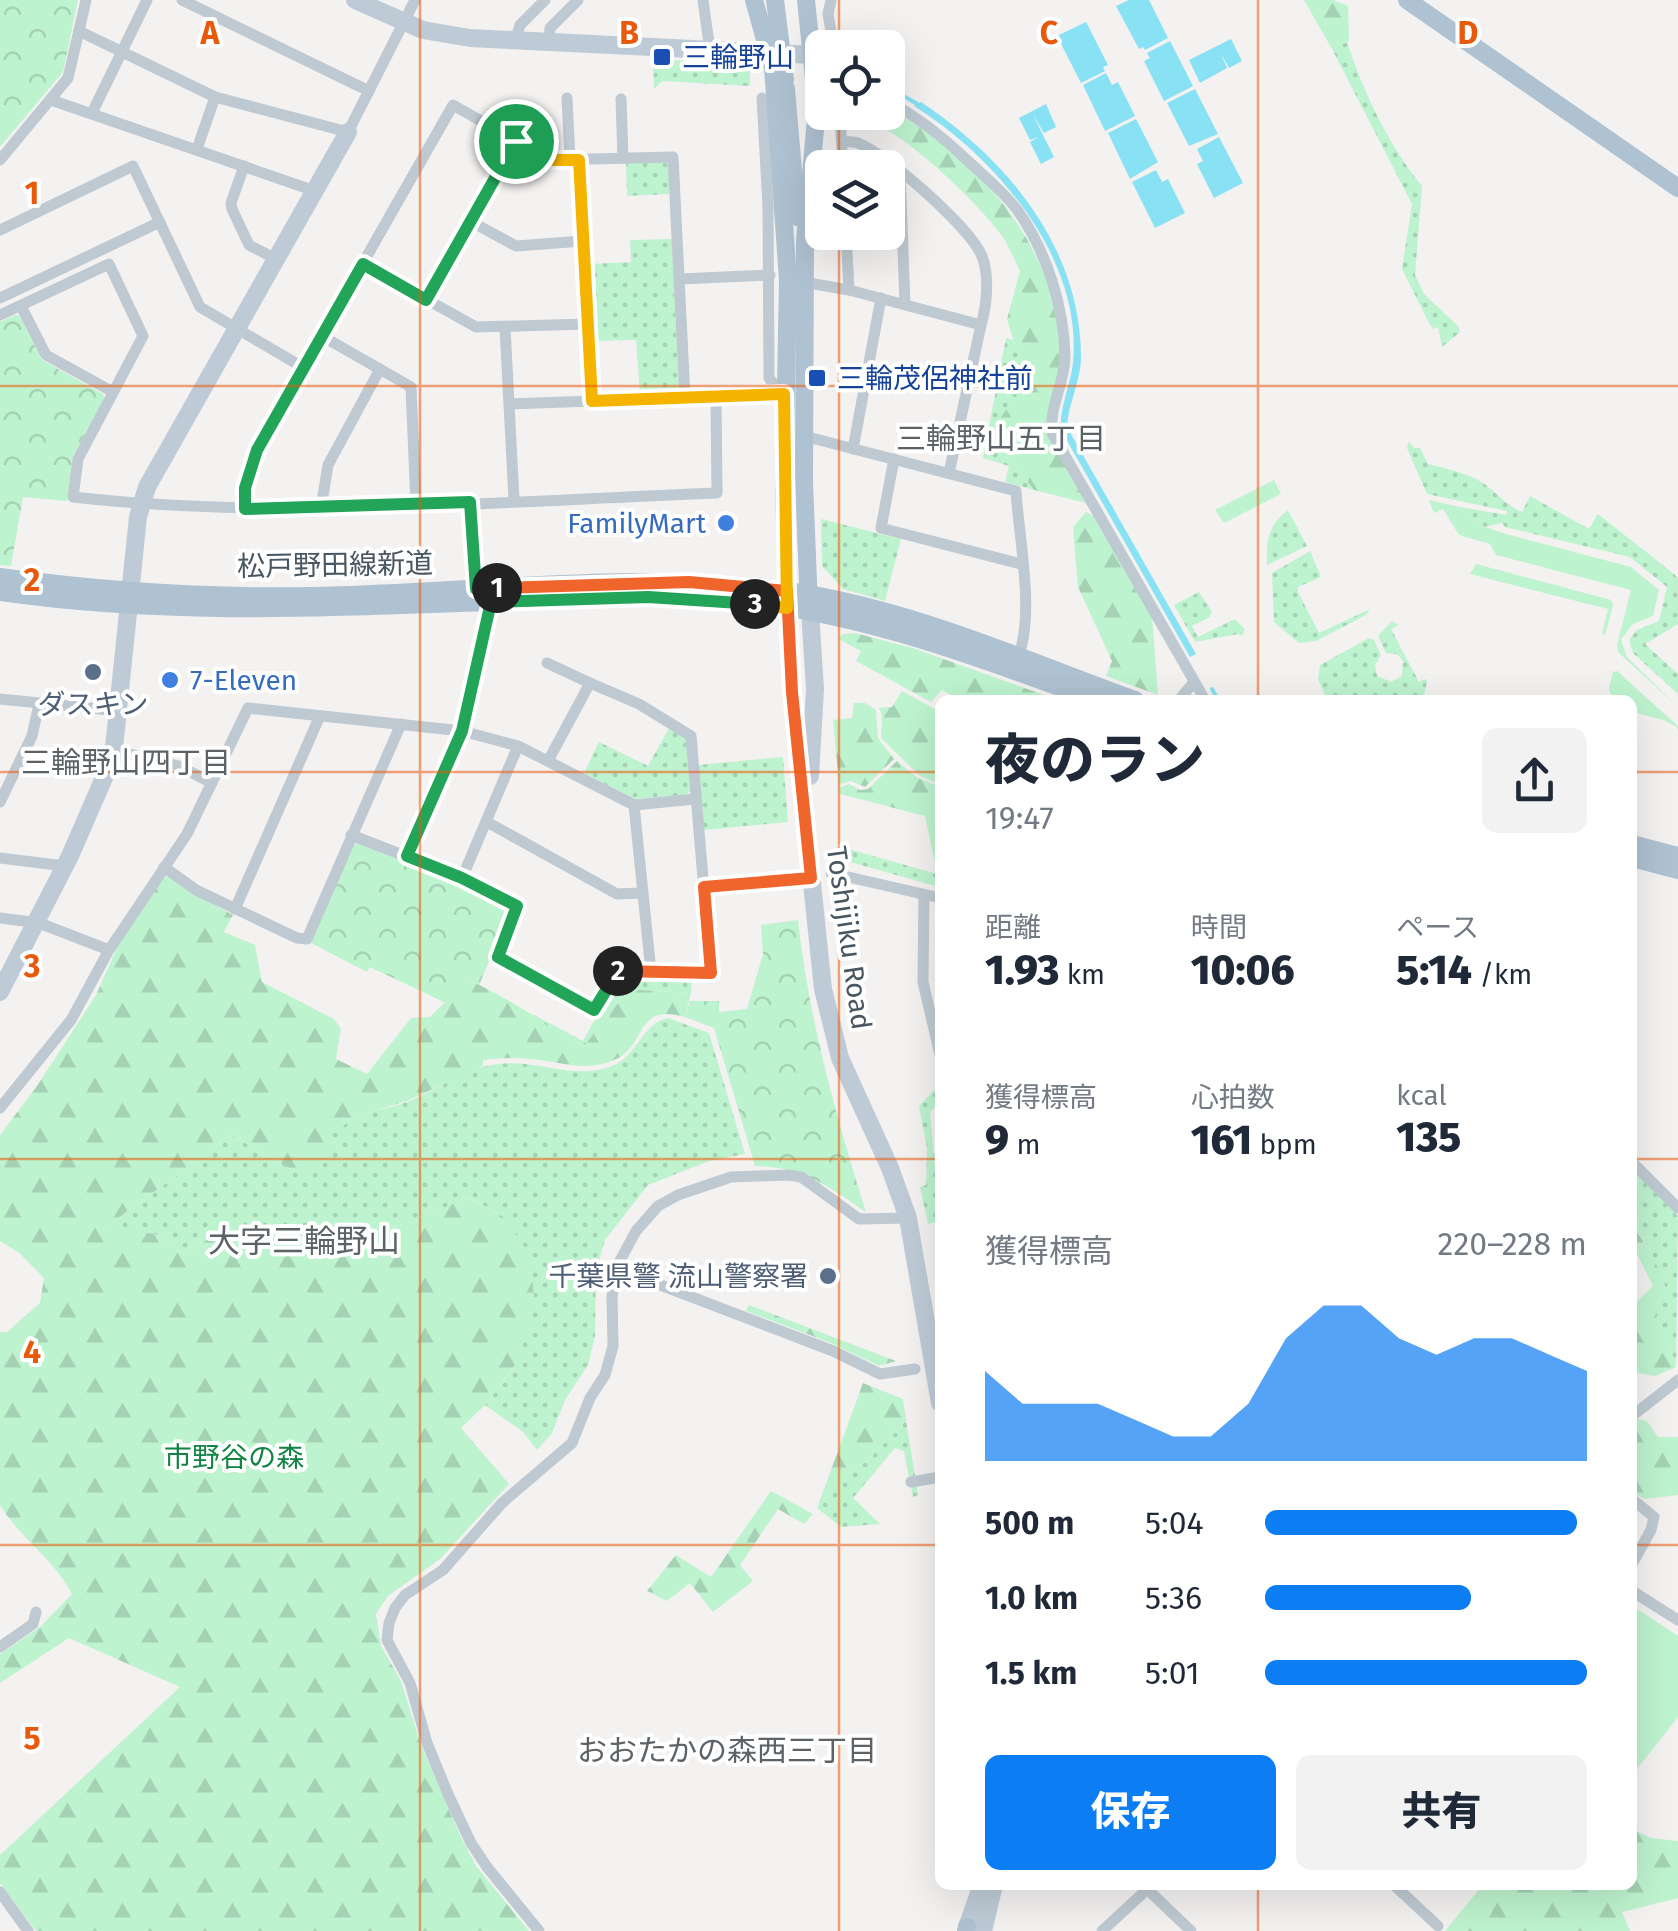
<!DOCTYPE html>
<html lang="ja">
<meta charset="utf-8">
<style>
body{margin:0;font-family:"Fira Sans","Noto Sans JP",sans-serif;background:#f2f2f3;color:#1f2937;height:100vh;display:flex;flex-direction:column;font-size:38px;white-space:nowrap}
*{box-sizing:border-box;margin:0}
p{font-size:32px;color:#747a83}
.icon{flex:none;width:55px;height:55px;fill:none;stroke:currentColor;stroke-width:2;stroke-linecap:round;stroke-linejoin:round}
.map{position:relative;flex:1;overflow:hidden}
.panel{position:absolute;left:935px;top:695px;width:702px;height:1195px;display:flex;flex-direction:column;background:#fff;border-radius:15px;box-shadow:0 10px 40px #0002}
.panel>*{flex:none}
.buttons{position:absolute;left:805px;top:30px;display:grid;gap:20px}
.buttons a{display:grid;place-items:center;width:100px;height:100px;border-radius:15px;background:#fff;box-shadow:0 10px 40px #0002;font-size:50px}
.pin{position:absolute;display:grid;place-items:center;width:85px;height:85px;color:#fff;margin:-42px;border:5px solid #fff;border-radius:50%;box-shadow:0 2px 10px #0007}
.km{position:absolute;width:50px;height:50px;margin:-25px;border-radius:50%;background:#222;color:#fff;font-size:28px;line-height:50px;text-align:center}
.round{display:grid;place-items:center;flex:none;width:105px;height:105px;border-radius:15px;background:#f2f2f3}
.head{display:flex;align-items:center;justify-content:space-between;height:170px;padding:0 50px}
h1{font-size:55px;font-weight:800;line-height:75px}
.stats{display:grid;grid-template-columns:repeat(3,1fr);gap:15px;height:170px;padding:10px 50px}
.stats div{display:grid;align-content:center}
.stats b{font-size:42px;font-weight:800}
.stats small{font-size:28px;font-weight:400}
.stats p{font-size:28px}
.chart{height:280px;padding:20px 50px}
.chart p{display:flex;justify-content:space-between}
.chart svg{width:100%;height:180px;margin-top:10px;fill:#0c7df3;opacity:.7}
.button{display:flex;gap:20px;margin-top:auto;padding:20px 50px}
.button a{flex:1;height:115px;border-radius:15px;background:#0c7df3;color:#fff;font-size:40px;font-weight:800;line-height:115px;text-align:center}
.button a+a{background:#f2f2f3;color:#1f2937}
ul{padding:0 50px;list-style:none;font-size:32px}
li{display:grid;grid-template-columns:160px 120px 1fr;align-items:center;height:75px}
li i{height:25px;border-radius:12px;background:#0c7df3}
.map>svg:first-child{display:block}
</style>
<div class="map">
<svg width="1678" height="1931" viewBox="0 0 1678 1931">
<defs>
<pattern id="grass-dots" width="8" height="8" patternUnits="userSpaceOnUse" patternTransform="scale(2.5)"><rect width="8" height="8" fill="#bef3cf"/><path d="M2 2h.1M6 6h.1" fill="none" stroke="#a5d2b4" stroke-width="1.8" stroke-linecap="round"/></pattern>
<pattern id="forest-firs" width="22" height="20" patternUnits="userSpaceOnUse" patternTransform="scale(2.5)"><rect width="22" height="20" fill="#bef3cf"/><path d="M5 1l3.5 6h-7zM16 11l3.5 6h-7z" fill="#a5d2b4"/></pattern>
<pattern id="park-crowns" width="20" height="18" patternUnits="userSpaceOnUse" patternTransform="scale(2.5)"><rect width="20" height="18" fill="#bef3cf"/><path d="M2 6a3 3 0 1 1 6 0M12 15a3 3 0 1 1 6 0" fill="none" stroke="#a5d2b4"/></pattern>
</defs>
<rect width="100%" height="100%" fill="#f4f1f1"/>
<!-- grass -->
<g fill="url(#grass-dots)">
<path d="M1347,42C1363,91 1389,146 1422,186L1415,275L1424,294L1458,326L1460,332L1442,347L1438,327L1433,329L1429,323L1402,269L1412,204L1332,49Z"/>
<polygon points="653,59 747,64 750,65 750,86 662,81 654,89"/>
<polygon points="664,161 669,165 669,194 627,196 626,163"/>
<polygon points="672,239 679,389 676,393 640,394 636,340 595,341 590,264 631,262 630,240"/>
<polygon points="1006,338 1013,340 1027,382 1001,417 995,439 1034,490 1005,482 1009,466 983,458"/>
<path d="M1409,441L1414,448H1420L1428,464C1444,468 1462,472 1476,479C1494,488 1503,504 1522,512L1530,496L1589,529L1598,514L1674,574L1678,578V624L1645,644L1678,674V694L1633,653L1629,640L1637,630L1659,621L1667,587L1630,557L1505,527L1502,523L1485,527L1455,506L1507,515V511L1427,494L1407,448Z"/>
<path d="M1288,510L1307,546L1267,565C1266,541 1268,525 1288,510Z"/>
<polygon points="821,519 901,539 885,601 843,589 822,566"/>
<polygon points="1310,551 1321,577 1298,587 1298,592 1319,633 1370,609 1366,615 1316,641 1299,643 1274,622 1272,573"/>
<polygon points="1199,592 1212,612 1210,617 1192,626 1198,637 1235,619 1245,629 1242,636 1238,634 1195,642 1174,605"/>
<polygon points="1392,621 1399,625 1391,629 1419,682 1426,679 1427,682 1423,700 1327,700 1318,679 1320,665 1369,638 1374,640 1381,655 1375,665 1377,676 1391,682 1402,676 1403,661 1397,654 1386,653 1378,636"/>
<polygon points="669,728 686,739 690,791 686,795 632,799 584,773 599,742 648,766"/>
<polygon points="783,757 788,822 704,830 698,765"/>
<polygon points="845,848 937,874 939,887 850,862 845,858"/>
<path d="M623,976L692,979L691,993L638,990L626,993L585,1045C564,1040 549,1030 534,1015L583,1041L616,981Z"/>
<path d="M668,1018L709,1033L745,1154L709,1161L648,1185L605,1240L596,1271L595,1336L588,1365L565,1400L552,1433L537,1450L523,1432L485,1405L515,1366L504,1217L470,1198L353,1243L296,1232H220L184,1254L155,1234L110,1233L112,1223C139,1201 167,1183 195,1163C209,1153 216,1142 232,1135L292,1170L324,1157C325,1151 327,1140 331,1135C347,1112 383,1111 407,1102C438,1090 466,1067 499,1064C538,1059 573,1081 612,1066C637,1057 642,1023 668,1018Z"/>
<polygon points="940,1084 940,1102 930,1112 940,1221 928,1224 920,1187 926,1185 927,1148 919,1106"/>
<polygon points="1633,1169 1678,1216 1676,1367 1654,1310 1665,1288 1650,1249 1633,1226"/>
<polygon points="906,1421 918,1495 913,1497 904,1451 895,1448 853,1498 880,1524 841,1527 817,1508 846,1470 866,1462"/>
</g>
<!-- forest -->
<g fill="url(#forest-firs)">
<polygon points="1304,0 1333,0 1348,6 1349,41 1332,49"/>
<path d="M888,108C979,158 1059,247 1060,356C1060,378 1050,403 1046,424L1047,434L1086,503L1034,490L995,439L1001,417L1026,382L1007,319L1020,271C1014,259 1009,246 1002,236C979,203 885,111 844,114V113L888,112Z"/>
<polygon points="1086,512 1093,516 1152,616 1158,695 1106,676 1112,661 1078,587 1073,527"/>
<polygon points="855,633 916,649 1058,700 960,700 942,690 931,702 856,661 861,651 838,639 843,634"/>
<polygon points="902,691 940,712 940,784 920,776 881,738 882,716 879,708 892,707"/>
<polygon points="854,703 865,703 876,710 878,738 894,759 865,787 851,781 839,784 833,720 852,718"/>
<polygon points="897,761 918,778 940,787 940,887 925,816 840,794 839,788 849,784 860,790 868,789"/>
<path d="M169,876L193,893L233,915L224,932L255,945L262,982L334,1019L341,1029L336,1059L367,1074L411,1018L430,1017L468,979C489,990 511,1001 531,1014C550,1026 561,1040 585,1045L626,993L638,990L691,993L685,1017C634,1002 648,1046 614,1060C583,1073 560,1061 530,1059C514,1057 499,1058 483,1060V1066L407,1101L357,1116L331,1135L324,1157L310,1171L292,1170L232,1135C216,1142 209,1154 195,1163C167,1183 139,1201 112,1223L111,1233L134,1231L155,1234L184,1254L220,1232H296L353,1243L469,1198L504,1217L530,1255L534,1296L529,1328L515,1365L485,1405L461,1428L509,1484L440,1559L388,1596L376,1614L381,1646L401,1681L421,1745L461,1837L476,1866L529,1931H36L0,1883V1855L180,1687L69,1638L0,1683V1654L40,1627L72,1594C55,1560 20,1538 0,1505V1332H7L40,1303L44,1278L18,1252L0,1241V1135L37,1086L96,995L121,939L164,877Z"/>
<polygon points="1632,1226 1650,1249 1666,1288 1654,1310 1676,1367 1655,1376 1633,1372 1633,1305 1653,1286 1633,1246"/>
<polygon points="749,1305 896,1361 879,1366 831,1343 746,1311"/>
<polygon points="863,1383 903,1399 906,1421 866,1462 846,1470 817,1508"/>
<polygon points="1638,1419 1647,1421 1658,1437 1678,1437 1678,1495 1645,1499 1633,1493 1633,1424"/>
<polygon points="771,1491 813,1514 804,1524 778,1509 740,1565 753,1581 713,1612 690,1583 667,1601 647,1591 676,1555 711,1577"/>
<polygon points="1633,1829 1651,1838 1678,1841 1678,1898 1622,1912 1630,1931 1445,1931 1477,1892 1487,1885 1632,1885"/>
</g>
<!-- park -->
<g fill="url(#park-crowns)">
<polygon points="0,0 78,0 63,72 0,147"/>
<polygon points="15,315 20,316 42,360 103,394 104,399 73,456 67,501 23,497 11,566 0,565 0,322"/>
<polygon points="358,843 485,894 508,906 510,912 479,985 468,979 446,1003 370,967 367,972 311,943 353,845"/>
<path d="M798,920C809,1020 836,1116 866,1212C827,1186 804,1167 755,1166L714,1028L685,1017L690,1001H719V1012L747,1009L763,954L761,925Z"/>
</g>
<!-- garden -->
<g fill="#bef3cf">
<polygon points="1274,480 1281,494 1224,523 1215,510"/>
<polygon points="1429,500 1455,506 1485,527 1506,534 1631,567 1659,590 1653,616 1633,624 1621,639 1627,657 1678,707 1618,652 1617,645 1631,590 1496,555 1490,544 1459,535 1443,509 1434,513"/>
<polygon points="1476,564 1611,600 1613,605 1605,635 1602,634 1608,609 1470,574"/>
<polygon points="1617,671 1678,726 1678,732 1677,727 1663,720 1633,712 1632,700 1612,700 1609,688 1613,672"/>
<polygon points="1633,1606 1678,1636 1678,1717 1633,1774"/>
</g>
<!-- water -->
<g fill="#88e2f3">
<polygon points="1129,0 1149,0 1168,38 1145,50 1143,47 1139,49 1116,6"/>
<polygon points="1086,22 1108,65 1103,67 1105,71 1081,83 1057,36"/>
<polygon points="1231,39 1242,61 1229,68 1221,54 1227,68 1200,83 1189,60"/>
<polygon points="1170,41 1193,86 1164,101 1144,61 1150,58 1147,53"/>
<polygon points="1106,73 1112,85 1118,82 1135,116 1105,131 1083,85"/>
<polygon points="1195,89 1218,134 1189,146 1167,103"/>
<path d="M921,102C1008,160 1082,249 1081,360C1080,382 1068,405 1067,427L1196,654L1190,657L1061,430C1059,407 1071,385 1073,362C1083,259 996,157 914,106Z"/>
<polygon points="1046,104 1056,127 1044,133 1033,115 1054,157 1041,164 1030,142 1038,137 1030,140 1019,118"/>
<polygon points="1136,119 1158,162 1130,179 1108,133"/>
<polygon points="1219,137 1243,183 1214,198 1197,164 1203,161 1197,149"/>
<polygon points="1156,170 1162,182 1168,179 1185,213 1155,228 1132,182"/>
</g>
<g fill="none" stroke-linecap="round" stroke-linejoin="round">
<!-- stream -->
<g stroke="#88e2f3" stroke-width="4">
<polyline points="897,92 919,105"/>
<polyline points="1212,689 1218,700"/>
</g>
<!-- street -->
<g stroke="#bec9d1" stroke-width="11">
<polyline points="182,0 369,91"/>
<polyline points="703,0 710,51"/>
<polyline points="831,0 828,14 834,48"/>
<polyline points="79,31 215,97 348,132 415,0"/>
<polyline points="515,41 520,25 545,0"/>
<polyline points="549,43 550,28 578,0"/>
<polyline points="567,98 570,160"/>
<polyline points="762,98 768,207 769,378 775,386"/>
<polyline points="621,99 623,158"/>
<polyline points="51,100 315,191"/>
<path d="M888,101C918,117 943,137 968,161C985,177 1004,192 1018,211C1047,253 1064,306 1065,357C1065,382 1049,407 1052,433L1205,700"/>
<polyline points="92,113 147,0"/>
<polyline points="840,115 843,168"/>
<path d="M842,142C847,142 853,141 858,143C888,155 967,225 981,254C990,273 987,305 981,325"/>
<polyline points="197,149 215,97"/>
<polyline points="0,160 68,78 86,0"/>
<polyline points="244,166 231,203 232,209 249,245 276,259"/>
<polyline points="900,171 905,304"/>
<polyline points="470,221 516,246 583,241"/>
<polyline points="0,230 133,166 200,307 304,368"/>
<polyline points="846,232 849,290"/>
<polyline points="363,264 476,327 587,324 579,159"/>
<polyline points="680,279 770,275"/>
<polyline points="803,282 849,290 981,325 949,473"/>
<polyline points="0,298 160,222"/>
<polyline points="426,300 515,141"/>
<polyline points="21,306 46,355 113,392"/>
<path d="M0,315L109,264L143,336L78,459L73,497C287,521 503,501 717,493L716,397"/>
<polyline points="587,324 593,401"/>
<polyline points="505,327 514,500"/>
<polyline points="322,336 411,387 416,505"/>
<polyline points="509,404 785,394"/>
<path d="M804,436L1016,491C1019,540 1035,613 1018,658"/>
<polyline points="853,449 881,298"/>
<polyline points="894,459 881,528 1021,564"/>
<polyline points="471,502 475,589"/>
<polyline points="321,508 328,465 380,369"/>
<polyline points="245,509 245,488 257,449 453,105 550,160 673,157 685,397"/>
<polyline points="547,663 590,683"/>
<polyline points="0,699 119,711"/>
<polyline points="1179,700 1194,682"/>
<polyline points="114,750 179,766 212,783"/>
<polyline points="0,802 32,736 39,704"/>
<polyline points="634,805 651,972"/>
<polyline points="487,822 617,894 641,893"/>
<polyline points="351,835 462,878 517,906 498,957 593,1010 615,971 711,973 691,736 639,704 590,683 548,761"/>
<polyline points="407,856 462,731 491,602"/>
<polyline points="0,858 65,866"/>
<polyline points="164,867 196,890 297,938 307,939 401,724"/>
<polyline points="831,873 940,898"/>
<polyline points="462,878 518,746"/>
<polyline points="704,887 811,878"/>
<polyline points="924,895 923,982 940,1055"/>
<polyline points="235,909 319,718"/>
<polyline points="0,918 39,923 109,950 187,834 248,708 462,731 518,746 634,805 695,799"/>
<polyline points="0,1108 71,1020 109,950"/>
<polyline points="1632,1162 1678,1208"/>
<polyline points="616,1268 833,1351 880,1374 915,1369"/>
<polyline points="1632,1416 1678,1380"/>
<polyline points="911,1482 940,1477"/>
<polyline points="1632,1499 1654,1517 1651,1530 1632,1564"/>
<polyline points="1632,1591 1678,1620"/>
<polyline points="0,1647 33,1624 36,1612"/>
<polyline points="1394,1885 1438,1926"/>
<polyline points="1145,1887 1191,1931"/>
<polyline points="0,1892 28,1931"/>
<polyline points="539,1931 487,1867 471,1843 448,1794 427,1743 410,1683 387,1640 389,1623 395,1608 405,1595 443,1570 502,1503 572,1443 590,1398 605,1375 613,1346 612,1297 616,1268 636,1231 658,1206 678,1195 731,1177 788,1175 801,1177 811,1184 859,1219 908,1218"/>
<polyline points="1102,1931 1142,1894 1146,1885"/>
</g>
<!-- secondary -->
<g stroke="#becbd6" stroke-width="18">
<polyline points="355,0 423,30 470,38 813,55"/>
<polyline points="787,608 792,691 823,989 840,1058 890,1168 908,1218 940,1403"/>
<polyline points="810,611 815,689 810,776"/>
<polyline points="0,992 70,856 113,757 138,517 147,487 348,132"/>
<polyline points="978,1931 967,1927 982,1885"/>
<polyline points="983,1931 994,1885"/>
</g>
<!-- primary -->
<g stroke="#afc2d1" stroke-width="18">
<polyline points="754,0 773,68 788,280 784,490 787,598"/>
<polyline points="806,0 817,108 805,240 804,482 809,606"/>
<polyline points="1407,0 1678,188"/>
<polyline points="786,89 797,217"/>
<path d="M0,577C103,591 206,598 310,596C469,594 630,569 788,591C908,608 1022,659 1135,700"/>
<path d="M0,592C167,616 323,608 490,602C581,599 671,593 762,604C878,619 985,660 1095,700"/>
<polyline points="1632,844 1678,856"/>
<polyline points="1632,858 1678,870"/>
<polyline points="966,1931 967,1927"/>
</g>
<!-- primary-bridge -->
<polyline stroke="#afc2d1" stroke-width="18" points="775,0 785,80"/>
</g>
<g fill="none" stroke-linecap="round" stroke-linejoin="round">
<!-- split-1 casing -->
<g stroke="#fff" stroke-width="20">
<polyline id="split-1" points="497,588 476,589 470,502 245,509 245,488 257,450 363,264 426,300 516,141"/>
</g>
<!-- split-2 casing -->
<g stroke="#fff" stroke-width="20">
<polyline id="split-2" points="497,588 689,582 787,591 792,692 811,878 704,887 711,973 618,971"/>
</g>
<!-- split-3 casing -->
<g stroke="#fff" stroke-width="20">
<polyline id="split-3" points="618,971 594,1010 498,957 517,906 462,878 407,856 462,731 491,602 648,597 755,604"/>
</g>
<!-- split-4 casing -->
<g stroke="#fff" stroke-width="20">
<polyline id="split-4" points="516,141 550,160 579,160 592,401 784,394 787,608 755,604"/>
</g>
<!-- split-1 -->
<use href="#split-1" stroke="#22a559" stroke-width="12"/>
<!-- split-2 -->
<use href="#split-2" stroke="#f0652b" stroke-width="12"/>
<!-- split-3 -->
<use href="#split-3" stroke="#22a559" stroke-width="12"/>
<!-- split-4 -->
<use href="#split-4" stroke="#f5b400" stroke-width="12"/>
</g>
<!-- grid -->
<path fill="none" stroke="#e8590c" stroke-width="2.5" stroke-opacity="0.55" d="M420,0V1931M839,0V48M1258,0V700M839,112V168M839,232V1931M0,386H1678M0,772H940M1632,772H1678M0,1159H940M1632,1159H1678M0,1545H940M1632,1545H1678M1258,1885V1931"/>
<!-- markers -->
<g fill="#1a4fb4" stroke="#fff" stroke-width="4">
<rect x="652" y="47" width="20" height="20" rx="5"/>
<rect x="807" y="368" width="20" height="20" rx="5"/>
</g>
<g fill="#3f7fe0" stroke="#fff" stroke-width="4">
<circle cx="726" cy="523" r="10"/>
<circle cx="170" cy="680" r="10"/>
</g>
<g fill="#5c6f8a" stroke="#fff" stroke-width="4">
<circle cx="93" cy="672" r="10"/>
<circle cx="828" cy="1276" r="10"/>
</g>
<g text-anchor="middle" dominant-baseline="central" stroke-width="8" stroke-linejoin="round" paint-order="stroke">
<!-- transit labels -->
<g font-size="28" fill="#164399" stroke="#fff" text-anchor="start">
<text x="682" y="57">三輪野山</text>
<text x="837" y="378">三輪茂侶神社前</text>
</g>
<!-- shop labels -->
<g font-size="28" fill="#366cbe" stroke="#fff" text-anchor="end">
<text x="706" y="523">FamilyMart</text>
<text x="190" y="680" text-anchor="start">7-Eleven</text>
</g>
<!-- street labels -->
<g font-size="28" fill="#475660" stroke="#fff">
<text transform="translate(335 565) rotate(-1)">松戸野田線新道</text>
<text transform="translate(849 938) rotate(82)">Toshijiku Road</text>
</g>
<!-- service labels -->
<g font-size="28" fill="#4e5e75" stroke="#fff">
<text x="93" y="704">ダスキン</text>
<text x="808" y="1276" text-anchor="end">千葉県警 流山警察署</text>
</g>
<!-- park labels -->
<g font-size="28" fill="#118343" stroke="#fff">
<text x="234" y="1457">市野谷の森</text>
</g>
<!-- neighbourhood labels -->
<g font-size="30" fill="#5d6267" stroke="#fff">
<text x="1001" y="439">三輪野山五丁目</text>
<text x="126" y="763">三輪野山四丁目</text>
<text x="727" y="1751">おおたかの森西三丁目</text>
</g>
<!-- quarter labels -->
<g font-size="32" fill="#5d6267" stroke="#fff">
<text x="304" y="1241">大字三輪野山</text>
</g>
</g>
<g font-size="32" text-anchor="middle" font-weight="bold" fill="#e8590c" stroke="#fff" stroke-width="8" stroke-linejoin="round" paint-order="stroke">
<text x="210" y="44">A</text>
<text x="629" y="44">B</text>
<text x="1049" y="44">C</text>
<text x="1468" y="44">D</text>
<text x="32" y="204">1</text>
<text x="32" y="591">2</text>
<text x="32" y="977">3</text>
<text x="32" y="1363">4</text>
<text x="32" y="1749">5</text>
</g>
</svg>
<div class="buttons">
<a><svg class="icon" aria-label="locate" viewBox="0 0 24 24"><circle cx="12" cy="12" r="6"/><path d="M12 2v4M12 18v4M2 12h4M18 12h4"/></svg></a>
<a><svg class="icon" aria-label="layers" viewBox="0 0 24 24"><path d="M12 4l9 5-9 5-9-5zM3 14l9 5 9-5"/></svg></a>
</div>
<div class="pin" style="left:516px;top:141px;background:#1e9e55"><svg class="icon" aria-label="arrive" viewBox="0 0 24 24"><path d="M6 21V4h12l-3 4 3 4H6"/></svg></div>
<b class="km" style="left:497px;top:588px">1</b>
<b class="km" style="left:618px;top:971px">2</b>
<b class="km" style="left:755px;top:604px">3</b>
<section class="panel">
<div class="head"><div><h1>夜のラン</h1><p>19:47</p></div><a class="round"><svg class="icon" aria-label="share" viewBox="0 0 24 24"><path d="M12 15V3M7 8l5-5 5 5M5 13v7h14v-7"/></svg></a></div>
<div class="stats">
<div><p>距離</p><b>1.93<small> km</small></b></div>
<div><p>時間</p><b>10:06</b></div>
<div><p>ペース</p><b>5:14<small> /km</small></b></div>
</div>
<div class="stats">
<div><p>獲得標高</p><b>9<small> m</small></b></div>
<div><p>心拍数</p><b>161<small> bpm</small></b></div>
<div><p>kcal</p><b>135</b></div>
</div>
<div class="chart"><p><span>獲得標高</span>220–228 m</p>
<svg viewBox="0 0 160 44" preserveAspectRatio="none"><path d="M0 44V22L10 30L20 30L30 30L40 34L50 38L60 38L70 30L80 14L90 6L100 6L110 14L120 18L130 14L140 14L150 18L160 22V44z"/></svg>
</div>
<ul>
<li><b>500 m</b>5:04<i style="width:97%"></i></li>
<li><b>1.0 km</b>5:36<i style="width:64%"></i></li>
<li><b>1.5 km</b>5:01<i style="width:100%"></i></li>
</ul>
<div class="button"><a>保存</a><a>共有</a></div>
</section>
</div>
